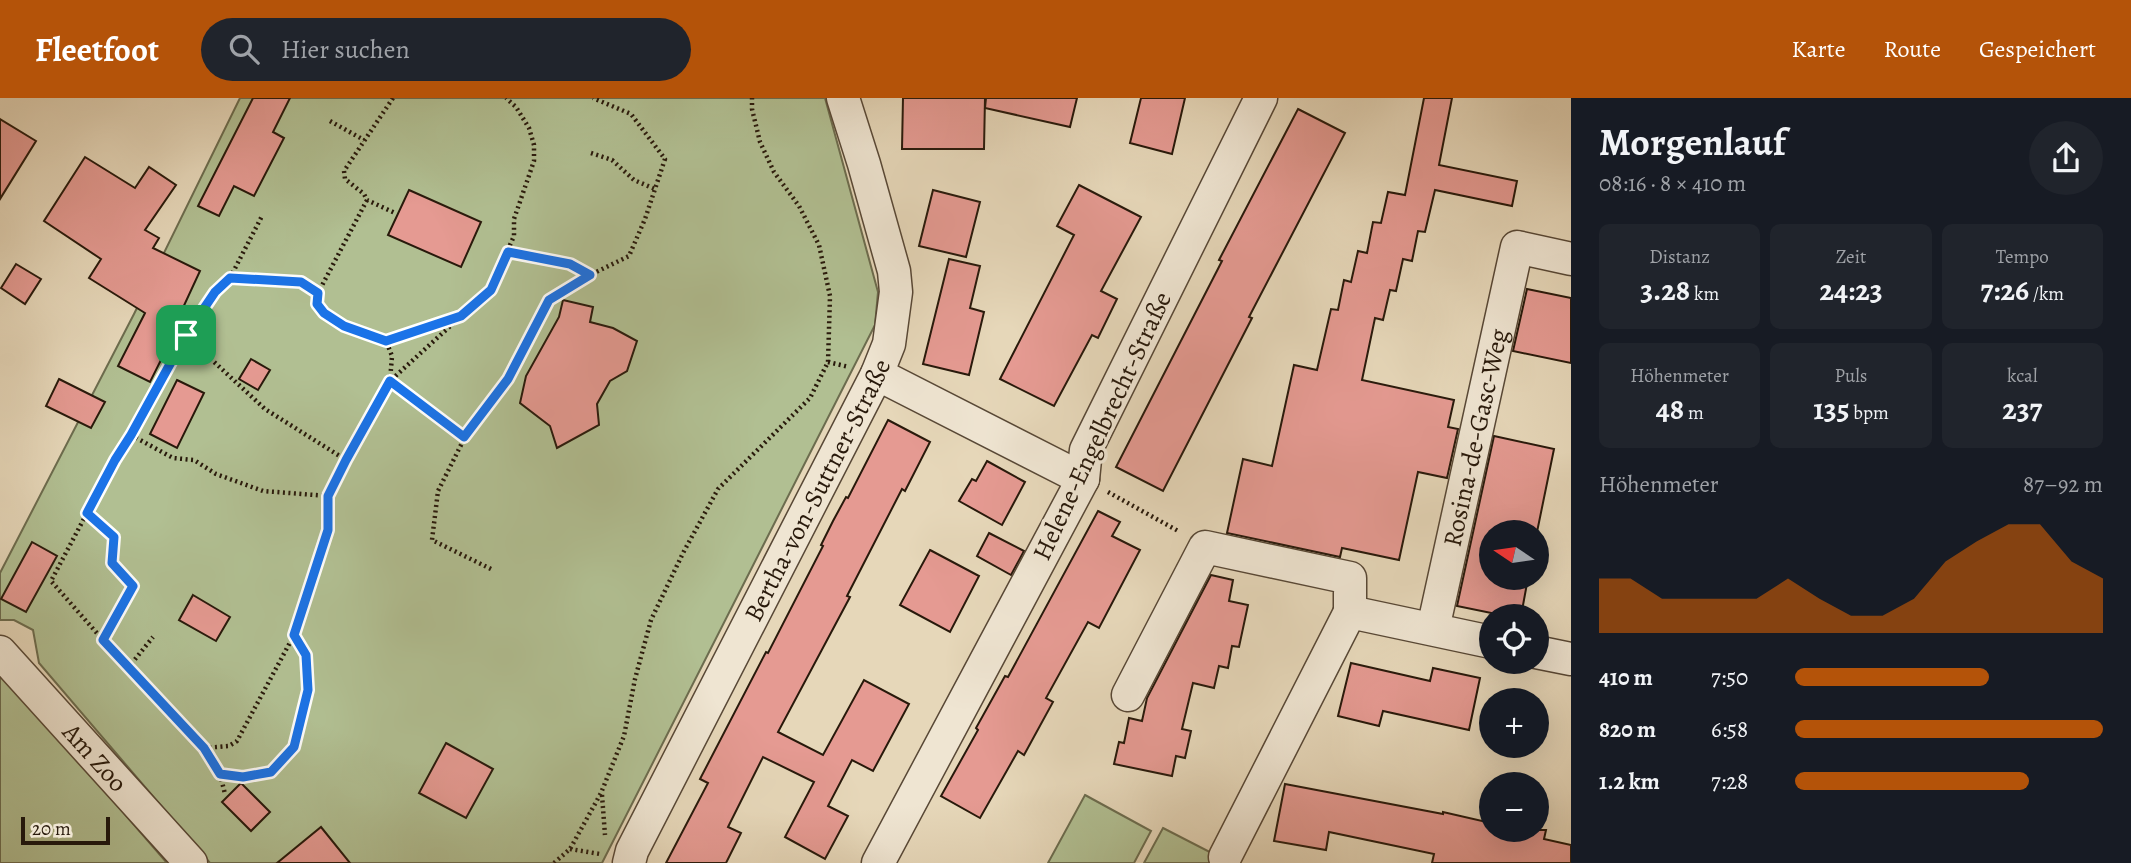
<!DOCTYPE html>
<html lang="de">
<meta charset="utf-8">
<style>
body{margin:0;font-family:Alegreya,serif;background:#20242c;color:#f1f3f6;height:100vh;display:flex;flex-direction:column;font-size:26px;white-space:nowrap}
*{box-sizing:border-box;margin:0}
p{font-size:23px;color:#9ea1a6}
.icon{flex:none;width:38px;height:38px;fill:none;stroke:currentColor;stroke-width:2;stroke-linecap:round;stroke-linejoin:round}
.map{position:relative;flex:1;overflow:hidden}
.panel{display:flex;flex-direction:column;background:#171b24;width:560px}
.panel>*{flex:none}
.needle{width:46px;rotate:283deg}
.fabs{position:absolute;left:1479px;top:422px;display:grid;gap:14px}
.fabs a{display:grid;place-items:center;width:70px;height:70px;border-radius:50%;background:#171b24;box-shadow:0 7px 28px #0002;font-size:35px}
.scale{position:absolute;left:21px;bottom:18px;width:89px;box-sizing:border-box;padding-left:7px;border:4px solid #28190b;border-top:0;font-size:19px;line-height:24px;white-space:nowrap;color:#28190b;-webkit-text-stroke:5px #efe5d2;paint-order:stroke}
.pin{position:absolute;display:grid;place-items:center;width:60px;height:60px;color:#fff;margin:-30px;border-radius:14px;box-shadow:0 4px 10px #0006}
.round{display:grid;place-items:center;flex:none;width:74px;height:74px;border-radius:37px;background:#20242c}
.overview{display:flex;align-items:center;justify-content:space-between;height:119px;padding:0 28px}
h1{font-size:38px;font-weight:700;line-height:52px}
.figures{display:grid;grid-template-columns:repeat(3,1fr);gap:10px;height:119px;padding:7px 28px}
.figures div{display:grid;align-content:center;border-radius:10px;background:#20242c;text-align:center}
.figures b{font-size:30px;font-weight:700}
.figures small{font-size:19px;font-weight:400}
.figures p{font-size:19px}
.chart{height:196px;padding:14px 28px}
.chart p{display:flex;justify-content:space-between}
.chart svg{width:100%;height:126px;margin-top:7px;fill:#b45309;opacity:.7}
ul{padding:0 28px;list-style:none;font-size:23px}
li{display:grid;grid-template-columns:112px 84px 1fr;align-items:center;height:52px}
li i{height:18px;border-radius:9px;background:#b45309}
header{display:flex;align-items:center;gap:42px;box-sizing:border-box;height:98px;padding:0 35px;background:#b45309;color:#fff}
header strong{font-size:33px}
nav{display:flex;gap:38px;margin-inline-start:auto;font-size:24px}
.search{width:490px;height:63px;background:#20242c;display:flex;align-items:center;gap:18px;box-sizing:border-box;padding:0 24px;border-radius:38px;color:#9ea1a6;font-size:26px}
main{display:flex;flex:1;min-height:0}
.map>svg:first-child{display:block}
</style>
<header>
<strong>Fleetfoot</strong>
<div class="search"><svg class="icon" aria-label="search" viewBox="0 0 24 24"><circle cx="10" cy="10" r="6"/><path d="M15 15l6 6"/></svg>Hier suchen</div>
<nav><a>Karte</a><a>Route</a><a>Gespeichert</a></nav>
</header>
<main>
<div class="map">
<svg width="1571" height="765" viewBox="0 0 1571 765">
<rect width="100%" height="100%" fill="#e6d7b9"/>
<filter id="stains"><feTurbulence type="fractalNoise" baseFrequency=".00286" numOctaves="4"/><feColorMatrix values="0 0 0 0 .2 0 0 0 0 .09 0 0 0 0 .02 0 0 0 .5 -.17"/></filter>
<radialGradient id="worn" r=".72"><stop offset=".6" stop-color="#630" stop-opacity="0"/><stop offset="1" stop-color="#630" stop-opacity=".3"/></radialGradient>
<!-- green -->
<g fill="#b1bf92" stroke="#6c6c4e" stroke-width="2">
<polygon points="240,0 825,0 878,194 875,227 602,765 210,765 39,565 33,532 14,522 0,522 0,475 134,216"/>
<polygon points="0,572 167,765 0,765"/>
<polygon points="1085,697 1151,733 1134,765 1048,765"/>
<polygon points="1163,730 1231,765 1144,765"/>
</g>
<!-- building -->
<g fill="#e59a92" stroke="#28190b" stroke-width="2">
<polygon points="253,0 290,0 273,34 284,40 254,98 234,88 219,118 198,108"/>
<polygon points="903,0 985,0 984,51 902,51"/>
<polygon points="986,0 1077,0 1070,29 985,10"/>
<polygon points="1141,0 1185,0 1172,56 1130,45"/>
<polygon points="1424,0 1452,0 1439,67 1517,83 1512,108 1435,92 1425,134 1418,133 1412,163 1403,161 1396,193 1390,192 1383,222 1375,220 1362,282 1454,302 1448,329 1458,331 1447,380 1418,374 1399,462 1342,450 1340,459 1227,435 1243,361 1272,368 1294,267 1317,272 1331,211 1338,212 1344,182 1351,184 1358,153 1367,155 1373,124 1381,125 1388,94 1405,97"/>
<polygon points="1298,11 1345,35 1249,219 1252,220 1163,393 1116,369 1222,163 1219,162"/>
<polygon points="0,21 36,43 0,101"/>
<polygon points="85,59 135,90 149,69 176,87 145,132 159,140 153,150 200,173 175,227 178,228 150,284 118,268 145,215 89,180 101,161 44,123"/>
<polygon points="1079,87 1141,119 1101,193 1117,201 1098,240 1092,237 1054,308 1000,281 1074,137 1057,128"/>
<polygon points="409,92 481,124 461,169 388,137"/>
<polygon points="933,92 980,104 966,159 919,148"/>
<polygon points="949,161 980,168 970,210 984,214 969,277 923,266"/>
<polygon points="16,166 41,181 25,206 1,190"/>
<polygon points="1527,191 1571,200 1571,265 1513,253"/>
<polygon points="563,202 593,209 590,224 613,230 637,243 627,273 610,283 597,306 599,327 557,350 550,328 520,305 526,278 559,219"/>
<polygon points="251,261 270,272 258,292 239,281"/>
<polygon points="59,281 105,304 91,330 46,308"/>
<polygon points="177,282 204,295 177,350 150,336"/>
<polygon points="888,322 930,344 905,393 902,391 847,498 850,499 778,634 823,657 864,582 909,606 873,673 852,662 828,708 848,718 825,761 785,739 814,684 763,659 728,729 741,735 726,765 666,765 708,685 700,681 766,554 768,555 823,448 821,447 833,423 846,399 848,400"/>
<polygon points="1494,338 1554,351 1537,434 1491,434 1491,480 1528,480 1521,518 1506,518 1457,508"/>
<polygon points="987,363 1025,384 1002,427 959,403 972,381 976,383"/>
<polygon points="1098,413 1120,424 1112,438 1140,452 1099,530 1088,524 1046,600 1053,604 1024,657 1018,653 980,720 941,698 978,632 976,630 1005,578 1008,579"/>
<polygon points="989,435 1024,453 1011,477 977,458"/>
<polygon points="32,444 57,458 26,514 1,501"/>
<polygon points="930,452 979,478 950,534 900,507"/>
<polygon points="1211,477 1233,482 1229,503 1248,507 1239,549 1232,548 1228,570 1219,568 1214,590 1193,585 1182,631 1191,633 1185,660 1176,658 1172,678 1114,666 1119,644 1124,645 1129,620 1142,623 1147,600"/>
<polygon points="193,497 230,519 216,543 179,522"/>
<polygon points="1351,565 1430,583 1433,570 1480,580 1469,632 1383,613 1379,628 1338,618"/>
<polygon points="446,645 493,671 466,720 419,695"/>
<polygon points="241,685 270,714 251,733 222,704"/>
<polygon points="1285,686 1443,716 1443,714 1491,725 1491,732 1546,732 1544,741 1571,747 1571,765 1432,765 1434,756 1329,734 1326,752 1274,743"/>
<polygon points="321,729 350,765 277,765"/>
</g>
<g fill="none" stroke-linecap="round" stroke-linejoin="round">
<!-- minor casing -->
<g stroke="#584836" stroke-width="35">
<g id="minor">
<polyline points="877,276 1083,381"/>
<path id="s1" d="M1433,531L1517,149L1571,161"/>
<path id="s2" d="M0,554L191,765"/>
<polyline points="1536,554 1571,561"/>
<polyline points="1128,597 1205,449 1350,480 1350,514 1491,544"/>
<polyline points="1225,759 1350,514"/>
<path id="s3" d="M629,765L632,753L877,276L889,246L896,194L894,173L864,66L843,0"/>
<polyline points="878,765 1083,381 1086,352 1261,0"/>
</g>
</g>
<!-- path -->
<g stroke="#28190b" stroke-width="4.5" stroke-dasharray="2 3.5" stroke-linecap="butt">
<polyline points="393,0 344,73 345,81 364,96 367,102 395,115"/>
<polyline points="330,23 364,42"/>
<polyline points="591,55 612,62 634,82 655,91"/>
<polyline points="367,102 318,195 317,206 324,215 343,228 386,243 461,218 490,192 514,138 514,121 534,63 534,47 529,30 516,9 506,0"/>
<polyline points="508,154 570,166 590,177 629,158 645,121 665,61 631,16 593,0"/>
<polyline points="230,180 262,118"/>
<polyline points="458,221 390,283 465,339"/>
<polyline points="186,238 265,311 346,362"/>
<polyline points="828,264 849,269"/>
<polyline points="131,337 173,360 194,362 216,376 263,393 328,398"/>
<polyline points="1108,394 1180,434"/>
<polyline points="87,415 114,439 112,465 133,488 103,542"/>
<polyline points="491,471 432,442 438,393 465,339 508,281 549,202 590,177"/>
<polyline points="294,537 306,557 308,592 302,623 294,649 271,674 243,679 220,676 204,650 103,542 51,483 115,362 131,337 186,238 215,194 230,180 301,184 318,195"/>
<polyline points="128,570 153,539"/>
<polyline points="204,650 229,648 237,643 294,537 328,432 328,398 346,362 390,283 392,258 386,243"/>
<polyline points="220,676 225,696"/>
<polyline points="602,697 605,737"/>
<polyline points="570,751 600,756"/>
<polyline points="554,765 570,751 601,695 624,638 635,581 651,522 683,455 718,391 810,300 828,264 830,198 819,147 799,108 774,74 760,44 752,11 752,0"/>
</g>
<!-- minor -->
<use href="#minor" stroke="#efe5d2" stroke-width="32"/>
</g>
<g fill="none" stroke-linecap="round" stroke-linejoin="round">
<!-- route casing -->
<g stroke="#fff" stroke-width="14">
<polygon id="route" points="508,154 570,166 590,177 549,202 508,281 464,339 390,283 346,362 328,398 328,432 294,537 306,557 308,592 294,649 271,674 243,679 220,676 204,650 103,542 133,488 112,465 114,439 87,415 115,362 131,337 186,237 215,194 230,180 301,184 318,195 317,206 324,215 344,228 386,243 461,218 491,192"/>
</g>
<!-- route -->
<use href="#route" stroke="#1a73e8" stroke-width="9"/>
</g>
<g text-anchor="middle" dominant-baseline="central" stroke-width="7" stroke-linejoin="round" paint-order="stroke">
<!-- street labels -->
<g font-size="26" fill="#28190b" stroke="#efe5d2">
<text transform="translate(1102 328) rotate(-65)">Helene-Engelbrecht-Straße</text>
<text stroke="none"><textPath href="#s1" startOffset="196">Rosina-de-Gasc-Weg</textPath></text>
<text stroke="none"><textPath href="#s3" startOffset="418">Bertha-von-Suttner-Straße</textPath></text>
<text stroke="none"><textPath href="#s2" startOffset="142">Am Zoo</textPath></text>
</g>
</g>
<rect width="100%" height="100%" filter="url(#stains)"/>
<rect width="100%" height="100%" fill="url(#worn)"/>
</svg>
<div class="fabs">
<a><svg class="needle" viewBox="-14 -14 28 28"><path d="M0-13l5 13h-10z" fill="#e53935"/><path d="M0 13l5-13h-10z" fill="#9ea1a6"/></svg></a>
<a><svg class="icon" aria-label="locate" viewBox="0 0 24 24"><circle cx="12" cy="12" r="6"/><path d="M12 2v4M12 18v4M2 12h4M18 12h4"/></svg></a>
<a>+</a>
<a>−</a>
</div>
<div class="scale">20 m</div>
<div class="pin" style="left:186px;top:237px;background:#1e9e55"><svg class="icon" aria-label="arrive" viewBox="0 0 24 24"><path d="M6 21V4h12l-3 4 3 4H6"/></svg></div>
</div>
<section class="panel">
<div class="overview"><div><h1>Morgenlauf</h1><p>08:16 · 8 × 410 m</p></div><a class="round"><svg class="icon" aria-label="share" viewBox="0 0 24 24"><path d="M12 15V3M7 8l5-5 5 5M5 13v7h14v-7"/></svg></a></div>
<div class="figures">
<div><p>Distanz</p><b>3.28<small> km</small></b></div>
<div><p>Zeit</p><b>24:23</b></div>
<div><p>Tempo</p><b>7:26<small> /km</small></b></div>
</div>
<div class="figures">
<div><p>Höhenmeter</p><b>48<small> m</small></b></div>
<div><p>Puls</p><b>135<small> bpm</small></b></div>
<div><p>kcal</p><b>237</b></div>
</div>
<div class="chart"><p><span>Höhenmeter</span>87–92 m</p>
<svg viewBox="0 0 160 44" preserveAspectRatio="none"><path d="M0 44V25L10 25L20 32L30 32L40 32L50 32L60 25L70 32L80 38L90 38L100 32L110 19L120 12L130 6L140 6L150 19L160 25V44z"/></svg>
</div>
<ul>
<li><b>410 m</b>7:50<i style="width:63%"></i></li>
<li><b>820 m</b>6:58<i style="width:100%"></i></li>
<li><b>1.2 km</b>7:28<i style="width:76%"></i></li>
</ul>
</section>
</main>
